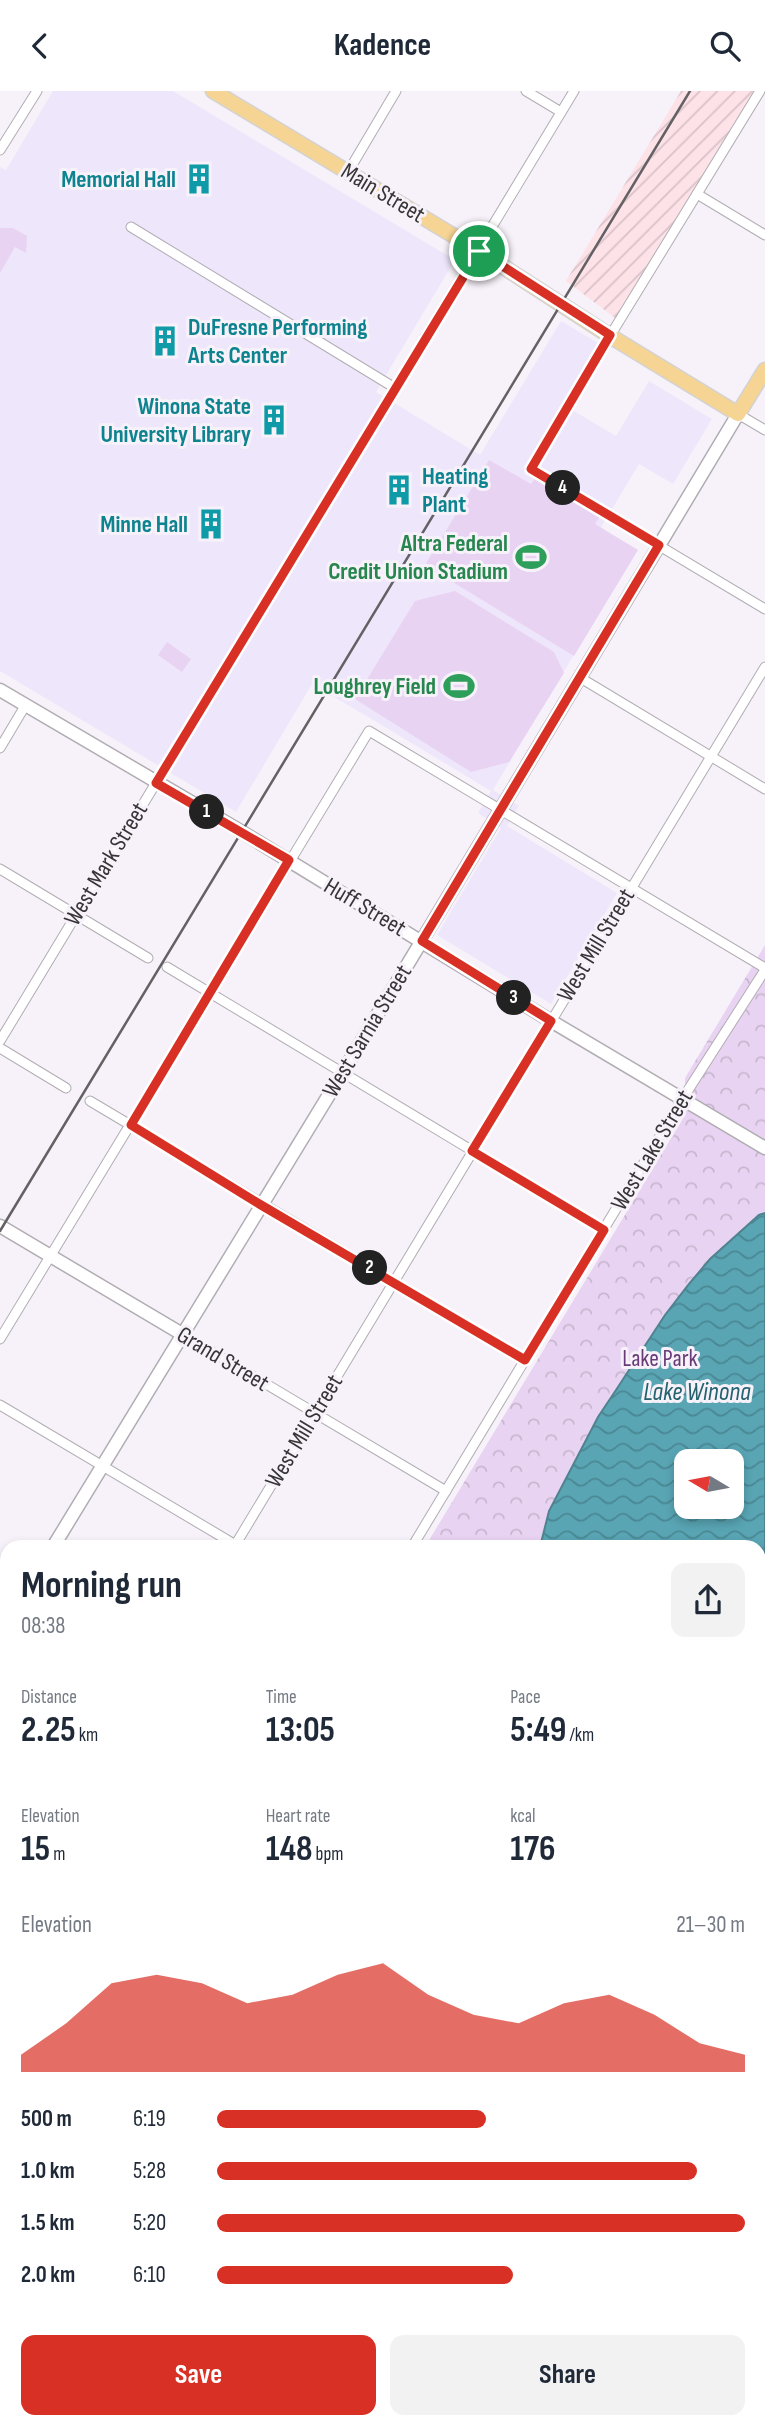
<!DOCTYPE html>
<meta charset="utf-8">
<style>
body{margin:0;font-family:"Sofia Sans Condensed",sans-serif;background:#f2f2f3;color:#1f2937;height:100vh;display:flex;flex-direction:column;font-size:26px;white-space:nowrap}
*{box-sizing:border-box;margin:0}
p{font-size:23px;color:#747a83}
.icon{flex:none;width:38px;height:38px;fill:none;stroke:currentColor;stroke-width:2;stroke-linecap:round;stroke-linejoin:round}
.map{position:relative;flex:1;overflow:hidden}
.details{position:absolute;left:0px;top:1449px;width:766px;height:889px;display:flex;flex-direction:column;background:#fff;border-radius:21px 21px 0 0;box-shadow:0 4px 10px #0003}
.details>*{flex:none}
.needle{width:46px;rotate:280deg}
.fabs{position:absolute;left:674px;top:1358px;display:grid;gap:14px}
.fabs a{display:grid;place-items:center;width:70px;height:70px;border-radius:14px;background:#fff;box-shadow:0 4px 10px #0003;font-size:35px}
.pin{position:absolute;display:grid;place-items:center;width:60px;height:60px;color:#fff;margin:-30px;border:4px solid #fff;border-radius:50%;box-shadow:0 2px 7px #0007}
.km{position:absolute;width:35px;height:35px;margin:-18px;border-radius:50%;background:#222;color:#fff;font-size:19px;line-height:35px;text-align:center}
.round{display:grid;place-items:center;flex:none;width:74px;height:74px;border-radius:14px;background:#f2f2f3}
.head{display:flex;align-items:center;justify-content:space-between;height:119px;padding:0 21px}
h1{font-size:38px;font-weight:700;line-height:52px}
.stats{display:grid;grid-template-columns:repeat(3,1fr);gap:10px;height:119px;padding:7px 21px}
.stats div{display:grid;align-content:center}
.stats b{font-size:35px;font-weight:700}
.stats small{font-size:19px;font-weight:400}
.stats p{font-size:19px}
.chart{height:196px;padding:14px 21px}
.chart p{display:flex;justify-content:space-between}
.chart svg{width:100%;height:126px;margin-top:7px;fill:#d93025;opacity:.7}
.cta{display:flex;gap:14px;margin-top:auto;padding:14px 21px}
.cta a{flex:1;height:80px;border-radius:14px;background:#d93025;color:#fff;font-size:28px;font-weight:700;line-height:80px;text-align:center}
.cta a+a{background:#f2f2f3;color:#1f2937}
ul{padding:0 21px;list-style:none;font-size:23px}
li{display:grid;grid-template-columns:112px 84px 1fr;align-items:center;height:52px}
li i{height:18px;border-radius:9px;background:#d93025}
header{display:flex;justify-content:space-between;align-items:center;height:91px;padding:0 21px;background:#fff;font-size:32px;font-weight:700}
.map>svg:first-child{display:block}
</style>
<header><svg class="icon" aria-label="back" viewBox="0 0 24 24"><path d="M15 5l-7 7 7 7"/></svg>Kadence<svg class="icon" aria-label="search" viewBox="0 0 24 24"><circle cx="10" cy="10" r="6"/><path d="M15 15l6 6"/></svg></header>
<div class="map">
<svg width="765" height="2338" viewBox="0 0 765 2338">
<defs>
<pattern id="industrial-furrows" width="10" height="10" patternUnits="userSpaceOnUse" patternTransform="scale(1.75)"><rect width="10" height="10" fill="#fde2e8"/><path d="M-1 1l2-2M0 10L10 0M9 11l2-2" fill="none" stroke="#d9c2c8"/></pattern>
<pattern id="park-crowns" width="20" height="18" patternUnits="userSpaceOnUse" patternTransform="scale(1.75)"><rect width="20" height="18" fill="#e9d3f2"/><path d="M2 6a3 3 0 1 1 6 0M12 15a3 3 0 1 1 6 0" fill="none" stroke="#c8b6d0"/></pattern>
<pattern id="water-waves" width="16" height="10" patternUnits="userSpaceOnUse" patternTransform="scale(1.75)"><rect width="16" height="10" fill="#59a5b4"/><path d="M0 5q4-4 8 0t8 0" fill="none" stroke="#4a8793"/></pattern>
</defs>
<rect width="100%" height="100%" fill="#f7f2f9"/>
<!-- industrial -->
<polygon fill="url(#industrial-furrows)" points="681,0 754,0 615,227 566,190"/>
<!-- education -->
<g fill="#eee6fb">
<polygon points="53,0 173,0 455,169 376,301 480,364 561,230 598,252 562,313 616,345 649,290 712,328 673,393 639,373 600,438 636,460 493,699 519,715 507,735 617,802 551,913 437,844 501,737 478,722 491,700 370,627 312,593 236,721 0,580 0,76 6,79"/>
<polygon points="0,2080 7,2081 7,2331 204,2331 204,2338 0,2338"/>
</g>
<!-- green -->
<g fill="#e9d3f2">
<polygon points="0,137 13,137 27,145 26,162 15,156 0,182"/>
<polygon points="489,369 531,393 536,386 600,425 595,433 638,459 574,565 425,474"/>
<polygon points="455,500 554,561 564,582 509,671 471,681 355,608 415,510"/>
<polygon points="167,551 191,568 182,581 158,564"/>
<polygon points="94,2331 182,2331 181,2338 138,2338"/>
</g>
<!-- park -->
<g fill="url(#park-crowns)" fill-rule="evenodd">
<path d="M765,854V2118L760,2124V1456H425L685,1024V987ZM686,1370H732V1416H686Z"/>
<polygon points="765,2290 765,2338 691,2338 697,2331 760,2331 760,2292"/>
</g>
<!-- water -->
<g fill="url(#water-waves)" stroke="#4f838e" stroke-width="2" fill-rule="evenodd">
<path d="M765,1122V2101L760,2108V1456H540L549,1420L598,1326L616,1299L665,1224L689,1193L710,1168L759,1124ZM732,1370V1416H686V1370Z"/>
<polygon points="230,2331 558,2331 552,2338 227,2338"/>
</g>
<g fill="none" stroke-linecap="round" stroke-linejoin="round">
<!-- street casing -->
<g stroke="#b1adb3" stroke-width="11">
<g id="street">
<polyline points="526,0 561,21"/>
<polyline points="760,0 610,245 531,378 765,518"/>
<polyline points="0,59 37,0"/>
<polyline points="348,81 396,0"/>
<polyline points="697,103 765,144"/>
<polyline points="131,136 395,297"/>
<polyline points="738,323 765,339"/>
<polyline points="579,586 765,698"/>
<polyline points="0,657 25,615"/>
<polyline points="0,778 148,867"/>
<polyline points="167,876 604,1139"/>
<polyline points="0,950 574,0"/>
<polyline points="0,957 66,997"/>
<polyline points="90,1010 525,1269"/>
<polyline points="182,1243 446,1400"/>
<polyline points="0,1248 369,640 765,877"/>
<polyline points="0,1314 239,1456"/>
<polyline points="234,1456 765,576"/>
<polyline points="412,1456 683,1007 765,879"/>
<polyline points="0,1491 7,1495"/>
<polyline points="0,1674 7,1679"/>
<polyline points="0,2092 7,2093"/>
<polyline points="760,2288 765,2281"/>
<polyline points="717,2338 723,2331"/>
</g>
</g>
<!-- secondary casing -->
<g stroke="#b1adb3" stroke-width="15">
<g id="secondary">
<polyline points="0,599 242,741 551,930 765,1057"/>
<polyline points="0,1135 182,1243"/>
<polyline points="53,1456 349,971 738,323"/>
<polyline points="0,1543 7,1531"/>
</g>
</g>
<!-- primary casing -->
<g stroke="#d3d3d3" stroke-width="17">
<polyline id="primary" points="213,0 479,160 610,245 738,323 765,279"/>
</g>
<!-- highway casing -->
<g stroke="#d3d3d3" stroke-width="18">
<g id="highway">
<polyline points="760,2139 765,2133"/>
<polyline points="760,2158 765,2152"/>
<polyline points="582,2338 588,2331"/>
<polyline points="598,2338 605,2331"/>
</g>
</g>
<!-- street -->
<use href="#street" stroke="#fff" stroke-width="9"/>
<!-- secondary -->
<use href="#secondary" stroke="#fff" stroke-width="12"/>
<!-- primary -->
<use href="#primary" stroke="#f5d494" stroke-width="14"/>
<!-- highway -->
<use href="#highway" stroke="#efb74d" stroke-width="16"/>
<!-- rail -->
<polyline stroke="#636164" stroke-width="2.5" points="0,1140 690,0"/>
</g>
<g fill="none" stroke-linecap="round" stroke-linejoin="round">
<!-- route casing -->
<g stroke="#fff" stroke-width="14">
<polygon id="route" points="479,160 610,244 531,378 659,454 422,850 551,930 472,1060 604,1139 525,1269 261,1114 131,1034 289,769 156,692"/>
</g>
<!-- route -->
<use href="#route" stroke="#d93025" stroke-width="9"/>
</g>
<!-- icons -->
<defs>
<g id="building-bare" transform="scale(2.415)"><path d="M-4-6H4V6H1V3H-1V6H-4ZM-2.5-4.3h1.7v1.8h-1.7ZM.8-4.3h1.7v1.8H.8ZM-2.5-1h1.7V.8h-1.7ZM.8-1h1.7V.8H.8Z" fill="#0f9aa8" stroke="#f7f2f9" stroke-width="2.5" paint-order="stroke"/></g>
<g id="stadium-bare" transform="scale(2.415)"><path d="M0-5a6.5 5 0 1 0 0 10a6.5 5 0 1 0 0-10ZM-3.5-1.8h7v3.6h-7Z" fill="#2e9e5b" stroke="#f7f2f9" stroke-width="2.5" paint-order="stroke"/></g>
</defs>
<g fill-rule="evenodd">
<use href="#building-bare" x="199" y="88"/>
<use href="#building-bare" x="165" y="250"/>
<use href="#building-bare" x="274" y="329"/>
<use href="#building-bare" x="399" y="399"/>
<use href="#building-bare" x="211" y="433"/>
<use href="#stadium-bare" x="531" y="466"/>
<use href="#stadium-bare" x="459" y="595"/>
</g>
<g text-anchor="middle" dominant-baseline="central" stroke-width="6" stroke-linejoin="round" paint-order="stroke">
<!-- culture labels -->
<g font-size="24" font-weight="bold" fill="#0d838f" stroke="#f7f2f9" text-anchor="end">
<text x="176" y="88">Memorial Hall</text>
<text x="188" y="236" text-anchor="start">DuFresne Performing<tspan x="188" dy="28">Arts Center</tspan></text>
<text x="251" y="315">Winona State<tspan x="251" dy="28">University Library</tspan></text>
<text x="422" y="385" text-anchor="start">Heating<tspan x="422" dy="28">Plant</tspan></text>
<text x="188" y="433">Minne Hall</text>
</g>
<!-- street labels -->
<g font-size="24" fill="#373537" stroke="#f7f2f9">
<text transform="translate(383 102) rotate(31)">Main Street</text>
<text transform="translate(106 773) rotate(-59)">West Mark Street</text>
<text transform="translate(365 816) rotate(31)">Huff Street</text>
<text transform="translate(596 854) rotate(-59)">West Mill Street</text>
<text transform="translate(367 940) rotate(-59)">West Sarnia Street</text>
<text transform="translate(652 1059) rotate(-59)">West Lake Street</text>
<text transform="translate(223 1268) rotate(31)">Grand Street</text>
<text transform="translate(304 1340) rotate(-59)">West Mill Street</text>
</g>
<!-- leisure labels -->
<g font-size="24" font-weight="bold" fill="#27864d" stroke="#f7f2f9" text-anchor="end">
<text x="508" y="452">Altra Federal<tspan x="508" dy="28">Credit Union Stadium</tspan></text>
<text x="436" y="595">Loughrey Field</text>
</g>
<!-- park labels -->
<g font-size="24" fill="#683b78" stroke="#f7f2f9">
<text x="660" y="1267">Lake Park</text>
</g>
<!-- water labels -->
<g font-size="26" font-style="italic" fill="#24626d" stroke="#f7f2f9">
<text x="697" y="1301">Lake Winona</text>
</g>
</g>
</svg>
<div class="fabs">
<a><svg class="needle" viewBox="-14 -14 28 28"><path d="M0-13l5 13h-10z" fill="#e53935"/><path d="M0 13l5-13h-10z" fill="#747a83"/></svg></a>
</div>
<div class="pin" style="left:479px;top:160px;background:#1e9e55"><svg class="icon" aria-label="arrive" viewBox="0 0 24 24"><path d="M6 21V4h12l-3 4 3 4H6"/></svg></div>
<b class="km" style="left:207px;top:721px">1</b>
<b class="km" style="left:370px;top:1177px">2</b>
<b class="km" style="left:514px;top:907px">3</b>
<b class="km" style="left:563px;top:397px">4</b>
<section class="details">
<div class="head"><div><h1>Morning run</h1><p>08:38</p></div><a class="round"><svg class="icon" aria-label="share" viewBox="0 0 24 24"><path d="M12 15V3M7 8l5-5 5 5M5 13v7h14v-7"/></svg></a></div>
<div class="stats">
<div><p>Distance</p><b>2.25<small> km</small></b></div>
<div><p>Time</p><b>13:05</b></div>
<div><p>Pace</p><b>5:49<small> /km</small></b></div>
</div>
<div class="stats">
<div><p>Elevation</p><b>15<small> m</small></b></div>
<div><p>Heart rate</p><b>148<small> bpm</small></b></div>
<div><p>kcal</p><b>176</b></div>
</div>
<div class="chart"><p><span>Elevation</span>21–30 m</p>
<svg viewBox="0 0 160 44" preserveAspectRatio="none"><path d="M0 44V38L10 27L20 13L30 10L40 13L50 20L60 17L70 10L80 6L90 17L100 24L110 27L120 20L130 17L140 24L150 34L160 38V44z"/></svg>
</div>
<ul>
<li><b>500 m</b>6:19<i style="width:51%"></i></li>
<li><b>1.0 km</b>5:28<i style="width:91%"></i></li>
<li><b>1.5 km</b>5:20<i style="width:100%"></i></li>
<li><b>2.0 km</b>6:10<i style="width:56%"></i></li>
</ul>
<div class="cta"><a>Save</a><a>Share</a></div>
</section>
</div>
